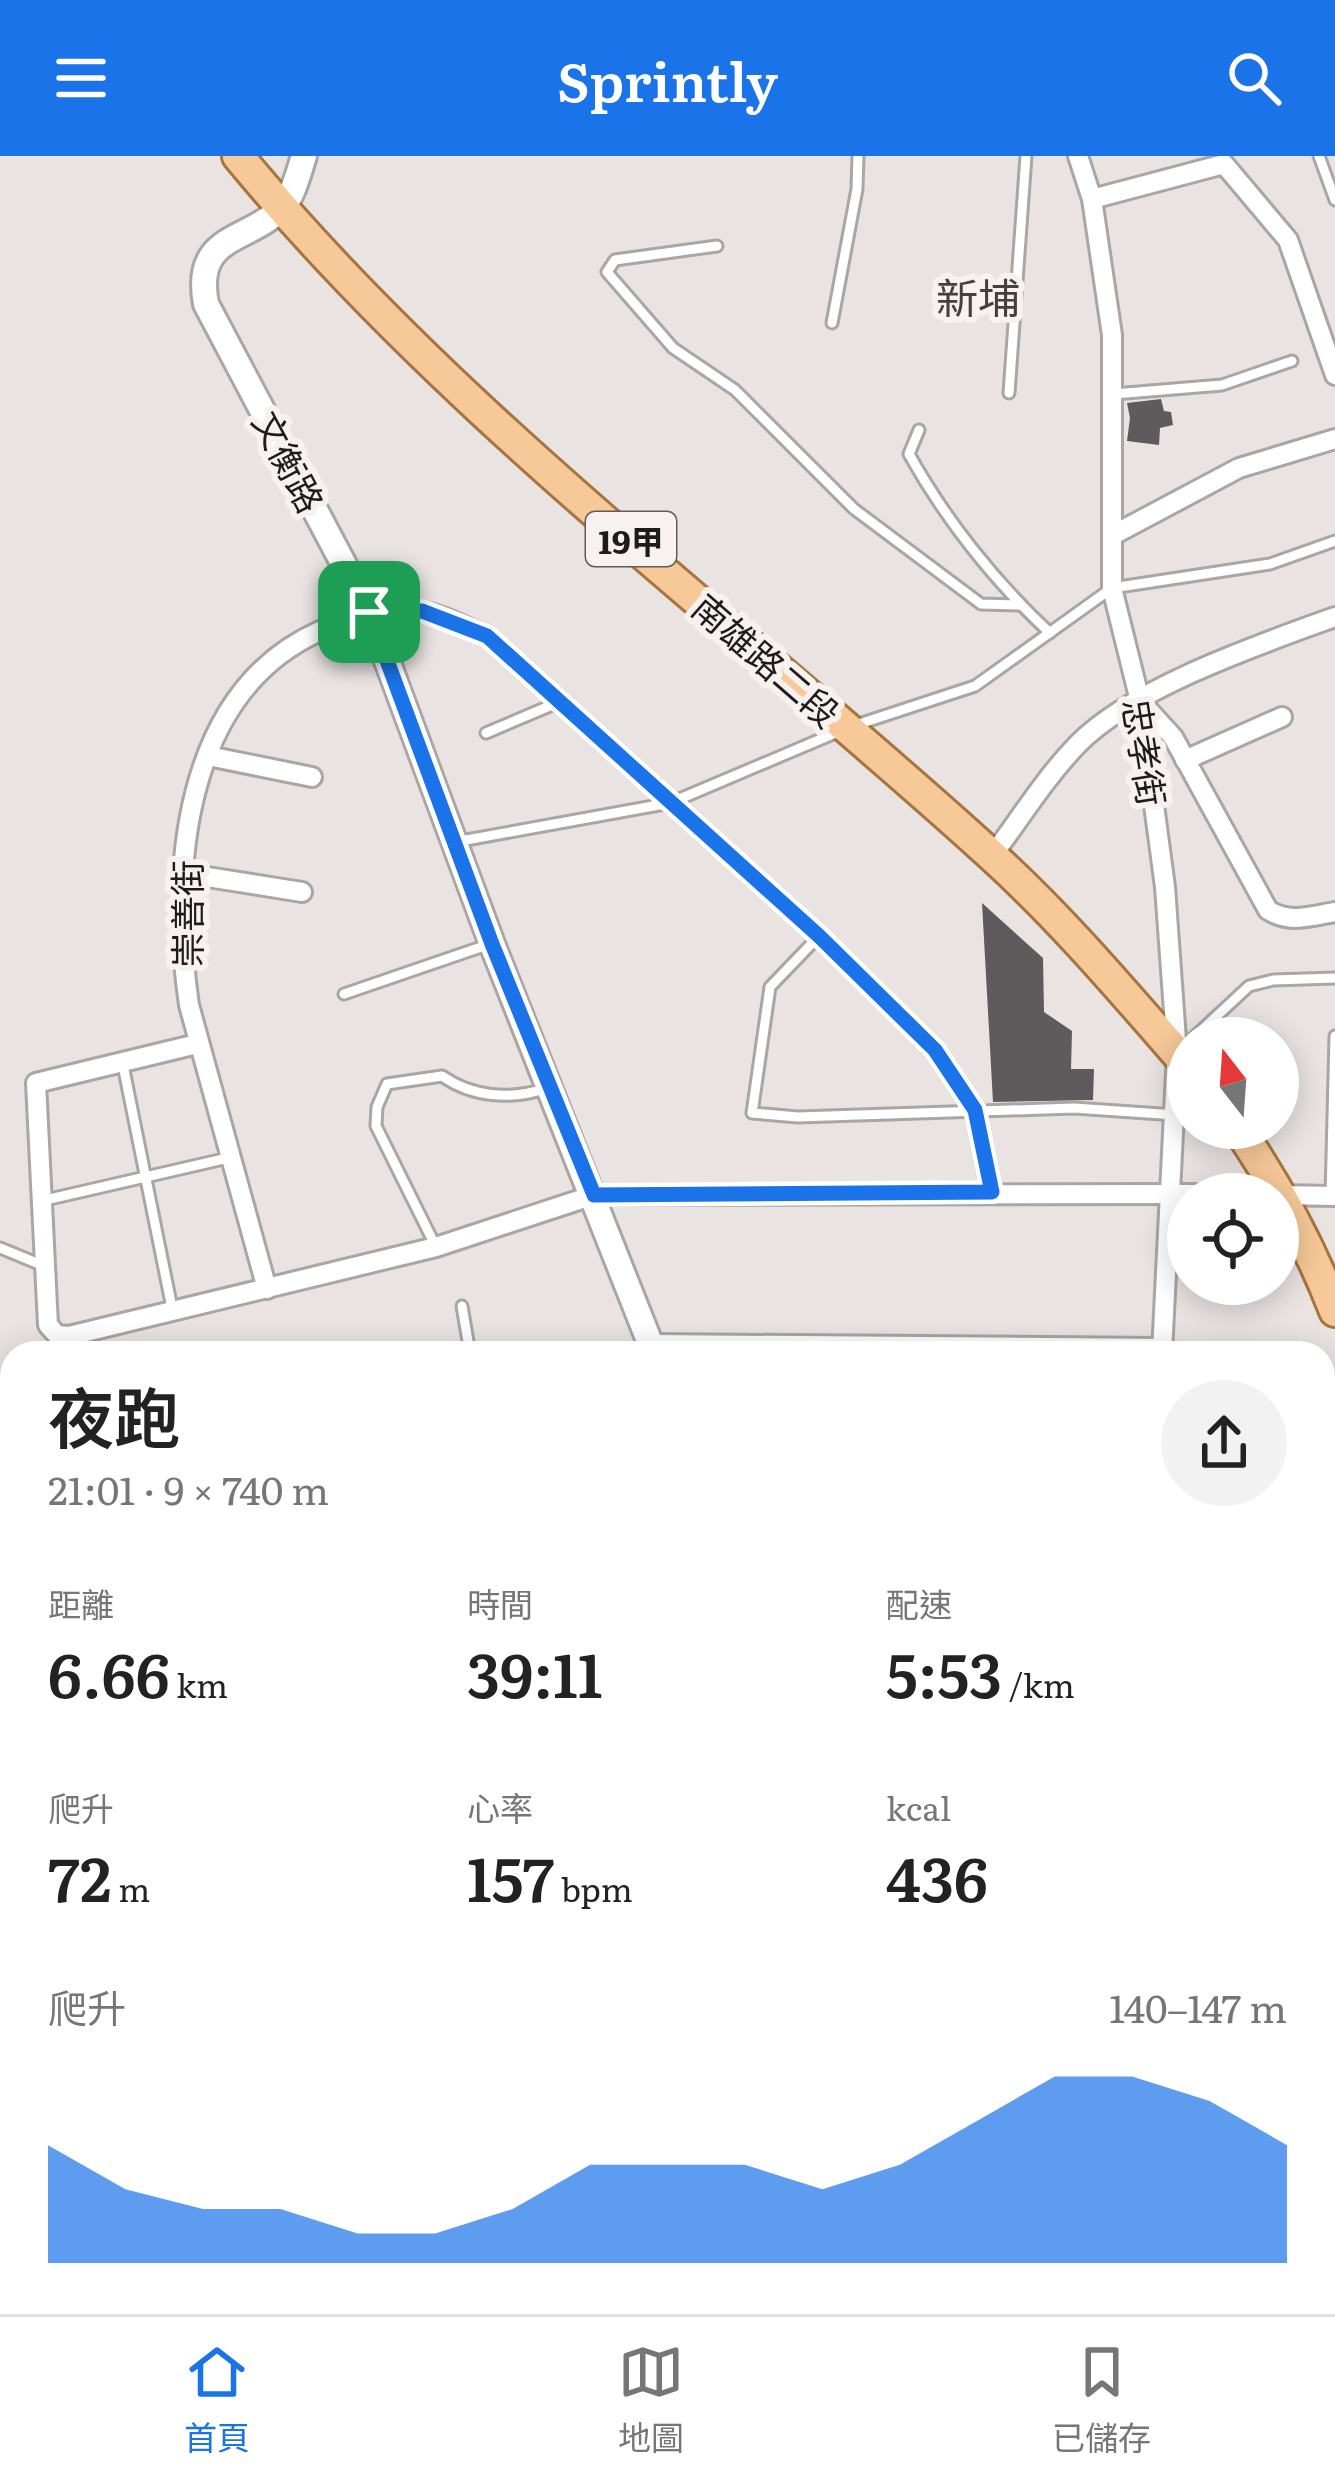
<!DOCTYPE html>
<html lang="zh-TW">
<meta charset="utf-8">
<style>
body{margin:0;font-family:Literata,"Noto Sans TC",serif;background:#f2f2f2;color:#222;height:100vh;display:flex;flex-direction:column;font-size:45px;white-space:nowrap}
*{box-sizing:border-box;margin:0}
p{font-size:39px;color:#767676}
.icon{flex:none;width:66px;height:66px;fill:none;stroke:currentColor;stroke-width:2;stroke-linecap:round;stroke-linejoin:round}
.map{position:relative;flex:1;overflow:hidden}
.drawer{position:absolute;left:0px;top:1185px;width:1335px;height:975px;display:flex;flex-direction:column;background:#fff;border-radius:36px 36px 0 0;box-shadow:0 6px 30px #0003}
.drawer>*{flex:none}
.needle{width:78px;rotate:343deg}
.controls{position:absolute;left:1167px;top:861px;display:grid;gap:24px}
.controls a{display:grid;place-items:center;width:132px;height:132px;border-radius:50%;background:#fff;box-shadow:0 6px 30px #0003;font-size:60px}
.pin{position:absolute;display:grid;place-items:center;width:102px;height:102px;color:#fff;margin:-51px;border-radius:24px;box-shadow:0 6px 18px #0006}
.round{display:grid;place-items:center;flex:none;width:126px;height:126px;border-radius:63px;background:#f2f2f2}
.head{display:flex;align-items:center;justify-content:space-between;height:204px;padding:0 48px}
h1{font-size:66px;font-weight:600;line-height:90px}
.stats{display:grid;grid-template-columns:repeat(3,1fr);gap:18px;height:204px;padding:12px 48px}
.stats div{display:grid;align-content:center}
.stats b{font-size:60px;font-weight:600}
.stats small{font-size:33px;font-weight:400}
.stats p{font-size:33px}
.chart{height:336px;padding:24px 48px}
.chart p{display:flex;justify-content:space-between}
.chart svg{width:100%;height:216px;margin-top:12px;fill:#1a73e8;opacity:.7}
header{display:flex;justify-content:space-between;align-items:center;height:156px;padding:0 48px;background:#1a73e8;color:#fff;font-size:54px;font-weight:600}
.tabs{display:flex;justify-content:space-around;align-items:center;height:168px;border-top:3px solid #e0e0e0;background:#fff;font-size:33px;color:#767676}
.tabs a{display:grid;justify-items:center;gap:6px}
.tabs .current{color:#1a73e8}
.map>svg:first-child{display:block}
</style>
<header><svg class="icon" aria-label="menu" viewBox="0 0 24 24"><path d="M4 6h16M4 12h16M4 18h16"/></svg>Sprintly<svg class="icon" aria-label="search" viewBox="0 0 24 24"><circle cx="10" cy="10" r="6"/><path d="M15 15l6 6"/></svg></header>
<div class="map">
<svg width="1335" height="2158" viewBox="0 0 1335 2158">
<rect width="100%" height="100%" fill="#e9e4e2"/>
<!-- built -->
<polygon fill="#e2d4d1" points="0,1933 12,1945 12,2148 379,2148 380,2158 0,2158"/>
<!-- building -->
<g fill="#5f5a5b">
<polygon points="1161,243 1164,255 1171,256 1173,269 1160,272 1159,289 1127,285 1130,262 1127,247"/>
<polygon points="982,747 1043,802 1044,856 1072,875 1071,913 1094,913 1093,944 993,946"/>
</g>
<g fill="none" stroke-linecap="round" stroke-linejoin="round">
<!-- service casing -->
<g stroke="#aba5a4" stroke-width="15">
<g id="service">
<polyline points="1319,0 1335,44"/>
<polyline points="717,90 615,104 607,116 673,192 735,234 854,353 981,448 1020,449"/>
<polyline points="832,167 857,33 858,0"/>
<polyline points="1009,237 1026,0"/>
<polyline points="1114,238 1222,229 1292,205"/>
<path d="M919,274L909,298C945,363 995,426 1050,477"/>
<polyline points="856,569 975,530 1112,432 1270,408 1335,385"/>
<polyline points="486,577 559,546"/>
<polyline points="455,686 670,647 840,575"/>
<polyline points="819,780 770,831 752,957 798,961 1074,952 1176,959"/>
<polyline points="344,838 487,789"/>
<polyline points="1193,882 1249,830 1273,824 1335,822"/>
<polyline points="122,904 173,1157"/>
<polyline points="1331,1040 1335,880"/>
<polyline points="41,1045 228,1002"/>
<path d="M436,1091L376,970L377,951L387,928L442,920C472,941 510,944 544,933"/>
<polyline points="0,1092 44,1110"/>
<polyline points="462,1150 470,1197"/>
<polyline points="0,1832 12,1770"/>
<polyline points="1323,2049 1335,2049"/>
<polyline points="720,2148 722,2158"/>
<polyline points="1006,2148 1008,2158"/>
</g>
</g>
<!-- minor casing -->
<g stroke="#aba5a4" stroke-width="24">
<g id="minor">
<polyline points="1078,0 1092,43 1112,179 1112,432 1140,545 1165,731 1177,897 1162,1197"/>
<polyline points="1092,43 1224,8 1288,84 1335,219"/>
<polyline points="1113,379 1239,312 1335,283"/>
<path d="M1140,545L1173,581L1268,754C1290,768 1311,760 1335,756"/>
<polyline points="208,600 312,621"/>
<polyline points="1185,604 1282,561"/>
<path d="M992,700C1020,663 1045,622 1077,589C1132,532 1260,488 1335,461"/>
<polyline points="182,717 302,736"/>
<polyline points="197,888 36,927 48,1169 57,1179 69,1180 436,1091 594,1039 1195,1038"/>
<polyline points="1278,1039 1335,1040"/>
<path d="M267,1133L189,849C170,719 181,537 320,475C352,461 382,452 418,455C440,457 466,472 487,480L819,780L935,894L975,954L992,1036"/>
<polyline points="651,1188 1163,1192"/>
<polyline points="1323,1809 1335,1809"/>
<polyline points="1323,1924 1335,1924"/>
<polyline points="1133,2148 1133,2158"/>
</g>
</g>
<!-- tertiary casing -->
<g stroke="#aba5a4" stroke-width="30">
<g id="tertiary">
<path d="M304,0C299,15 293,41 281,53C245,87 193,79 206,148L369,456L492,788L654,1197"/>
<polyline points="1323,1695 1335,1695"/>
<polyline points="904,2148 906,2158"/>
</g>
</g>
<!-- primary casing -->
<g stroke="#a7743f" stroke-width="36">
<g id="primary">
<path d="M238,0C454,262 739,469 990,698C1062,763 1124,837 1188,910"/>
<path d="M1238,972C1278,1031 1309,1088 1335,1155"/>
</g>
</g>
<!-- service -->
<use href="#service" stroke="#fff" stroke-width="9"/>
<!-- minor -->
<use href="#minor" stroke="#fff" stroke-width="18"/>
<!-- tertiary -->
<use href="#tertiary" stroke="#fff" stroke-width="24"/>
<!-- primary -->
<use href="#primary" stroke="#f7c898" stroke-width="30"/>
</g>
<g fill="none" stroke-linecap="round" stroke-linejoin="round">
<!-- route casing -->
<g stroke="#fff" stroke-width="24">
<polygon id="route" points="422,455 487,480 819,780 935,894 975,954 992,1036 594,1039 492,788 369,456"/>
</g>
<!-- route -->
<use href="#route" stroke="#1a73e8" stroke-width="15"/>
</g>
<g text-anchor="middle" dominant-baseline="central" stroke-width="12" stroke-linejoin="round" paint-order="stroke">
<!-- shield labels -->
<rect fill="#f7f1f0" stroke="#5f5c5b" stroke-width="3" x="586" y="356" width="90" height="54" rx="9"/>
<g font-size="33" font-weight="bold" fill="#1e1c1b">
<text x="631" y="383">19甲</text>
</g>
<!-- street labels -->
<g font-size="36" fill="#1e1c1b" stroke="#f7f1f0">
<text transform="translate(290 305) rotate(62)">文衡路</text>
<text transform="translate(767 503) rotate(41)">南雄路二段</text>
<text transform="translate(1146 596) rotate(81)">忠孝街</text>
<text transform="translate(185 758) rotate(-90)">崇善街</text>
</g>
<!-- quarter labels -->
<g font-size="42" fill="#44403f" stroke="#f7f1f0">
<text x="978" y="140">新埔</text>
</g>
</g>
</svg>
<div class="controls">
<a><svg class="needle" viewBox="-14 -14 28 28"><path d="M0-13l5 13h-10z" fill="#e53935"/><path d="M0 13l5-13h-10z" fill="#767676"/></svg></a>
<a><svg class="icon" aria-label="locate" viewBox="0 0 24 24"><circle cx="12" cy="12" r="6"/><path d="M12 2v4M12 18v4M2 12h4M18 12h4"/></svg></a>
</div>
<div class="pin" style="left:369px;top:456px;background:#1e9e55"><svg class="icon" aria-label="arrive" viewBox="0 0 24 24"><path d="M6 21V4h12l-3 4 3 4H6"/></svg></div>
<section class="drawer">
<div class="head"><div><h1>夜跑</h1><p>21:01 · 9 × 740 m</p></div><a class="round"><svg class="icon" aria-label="share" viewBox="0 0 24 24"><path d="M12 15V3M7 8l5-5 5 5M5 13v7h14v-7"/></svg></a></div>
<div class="stats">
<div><p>距離</p><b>6.66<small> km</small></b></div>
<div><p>時間</p><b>39:11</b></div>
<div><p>配速</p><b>5:53<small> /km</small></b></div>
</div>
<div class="stats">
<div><p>爬升</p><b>72<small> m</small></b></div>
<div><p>心率</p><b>157<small> bpm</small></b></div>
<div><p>kcal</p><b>436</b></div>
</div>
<div class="chart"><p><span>爬升</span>140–147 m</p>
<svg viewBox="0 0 160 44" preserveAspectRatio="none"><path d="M0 44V20L10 29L20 33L30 33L40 38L50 38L60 33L70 24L80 24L90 24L100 29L110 24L120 15L130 6L140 6L150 11L160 20V44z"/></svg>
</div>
</section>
</div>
<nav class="tabs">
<a class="current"><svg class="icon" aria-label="home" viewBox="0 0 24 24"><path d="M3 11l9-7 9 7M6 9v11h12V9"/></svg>首頁</a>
<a><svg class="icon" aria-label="map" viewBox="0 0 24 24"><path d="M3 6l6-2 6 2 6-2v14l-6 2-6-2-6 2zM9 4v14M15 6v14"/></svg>地圖</a>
<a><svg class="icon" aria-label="saved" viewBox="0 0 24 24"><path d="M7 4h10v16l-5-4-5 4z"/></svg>已儲存</a>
</nav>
